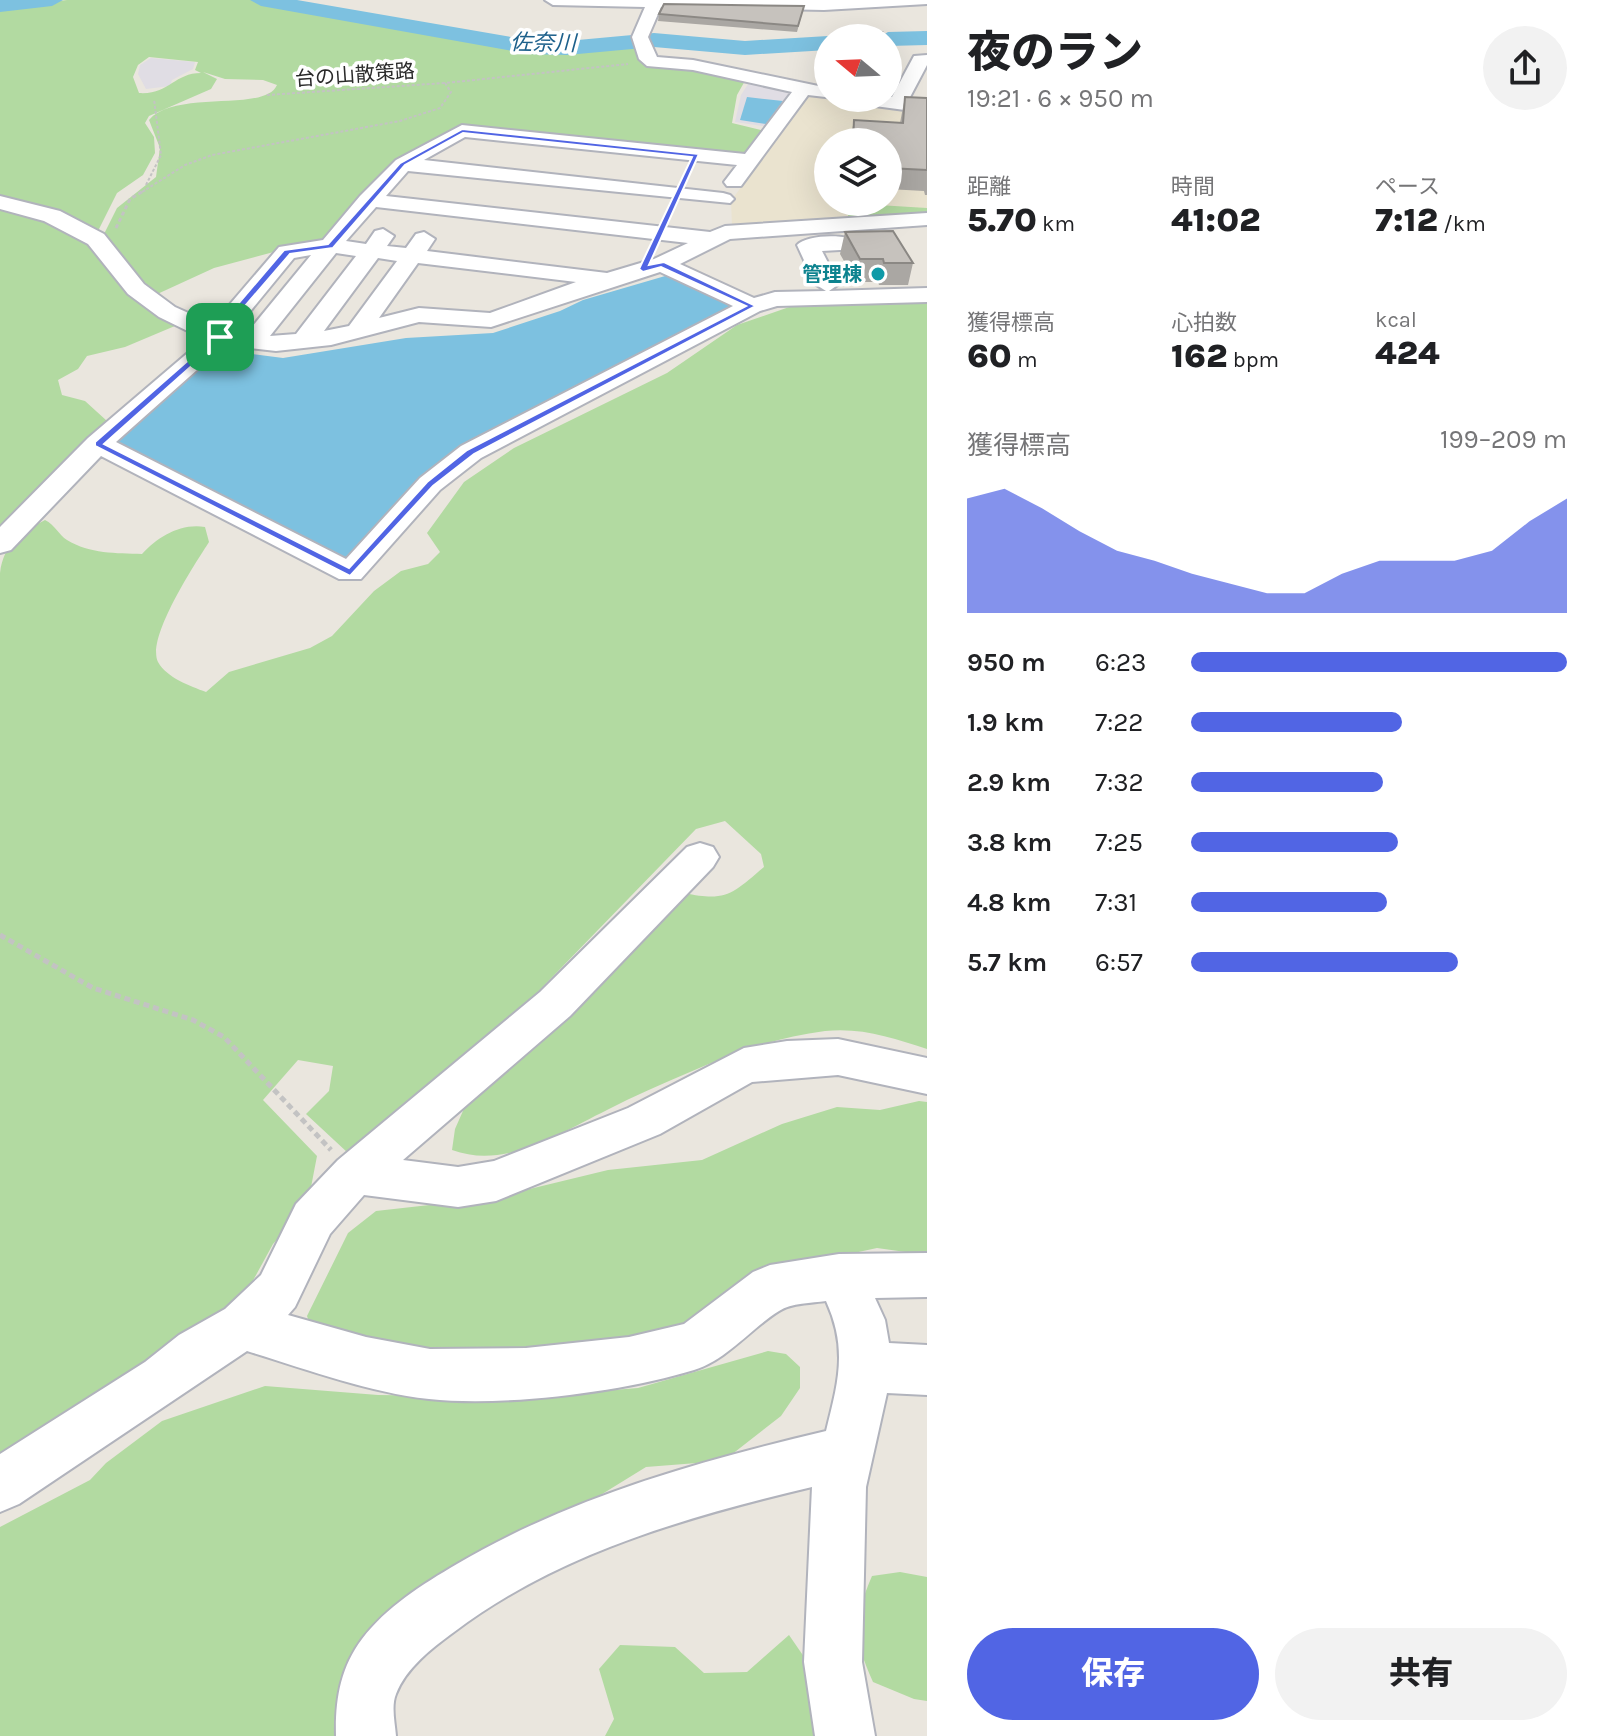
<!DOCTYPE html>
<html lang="ja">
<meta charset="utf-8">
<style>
body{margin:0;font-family:Karla,"Noto Sans JP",sans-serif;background:#f2f2f2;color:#202124;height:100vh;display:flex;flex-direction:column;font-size:30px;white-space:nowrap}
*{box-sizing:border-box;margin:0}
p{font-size:26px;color:#757577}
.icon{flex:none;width:44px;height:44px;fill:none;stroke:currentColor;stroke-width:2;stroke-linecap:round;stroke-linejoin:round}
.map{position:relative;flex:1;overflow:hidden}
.side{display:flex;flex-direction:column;background:#fff;width:680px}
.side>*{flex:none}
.needle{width:52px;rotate:289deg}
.controls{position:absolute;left:814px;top:24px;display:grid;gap:16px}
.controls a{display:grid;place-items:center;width:88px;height:88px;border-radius:50%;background:#fff;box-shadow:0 8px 32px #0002;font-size:40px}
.pin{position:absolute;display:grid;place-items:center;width:68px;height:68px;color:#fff;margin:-34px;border-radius:16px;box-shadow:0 4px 12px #0006}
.round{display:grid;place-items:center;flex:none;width:84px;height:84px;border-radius:42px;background:#f2f2f2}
.head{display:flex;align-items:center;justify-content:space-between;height:136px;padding:0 40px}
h1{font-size:44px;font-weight:800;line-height:60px}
.metrics{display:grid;grid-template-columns:repeat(3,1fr);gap:12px;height:136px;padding:8px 40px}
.metrics div{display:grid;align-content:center}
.metrics b{font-size:34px;font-weight:800}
.metrics small{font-size:22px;font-weight:400}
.metrics p{font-size:22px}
.chart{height:224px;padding:16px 40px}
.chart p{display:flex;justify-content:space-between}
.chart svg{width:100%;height:144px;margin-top:8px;fill:#5165e4;opacity:.7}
.button{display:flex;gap:16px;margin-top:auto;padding:16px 40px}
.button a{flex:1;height:92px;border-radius:48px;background:#5165e4;color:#fff;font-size:32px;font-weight:800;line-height:92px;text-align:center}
.button a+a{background:#f2f2f2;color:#202124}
ul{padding:0 40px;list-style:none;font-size:26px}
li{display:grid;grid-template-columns:128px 96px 1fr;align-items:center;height:60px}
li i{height:20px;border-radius:10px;background:#5165e4}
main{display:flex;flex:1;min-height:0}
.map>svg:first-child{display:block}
</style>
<main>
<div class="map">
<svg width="927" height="1736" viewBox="0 0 927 1736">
<rect width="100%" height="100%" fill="#eae6de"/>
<!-- industrial -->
<g fill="#e0dde4">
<polygon points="151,58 195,62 193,69 172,80 170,86 146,89 138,74 140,65"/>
<polygon points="750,81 793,92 769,127 735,122 741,95"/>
</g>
<!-- education -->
<path fill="#eae3cf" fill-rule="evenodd" d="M813,95L927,110V216L732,226L731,201L807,96ZM828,142H888V202H828Z"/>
<!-- green -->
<g fill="#b2daa1" fill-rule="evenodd">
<path d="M67,0H257L532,48C564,51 610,40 636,45L638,55L746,79L737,95L732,123L765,131L746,156L457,126L397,163L357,198L322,239L214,268L153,296L104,234L117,208L156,177L160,148L149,120C176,89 265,113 277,85L263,80L225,79L203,72L217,79L211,89L149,116L145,123L154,137L155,153L143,175L117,193L99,229H86L0,199V8ZM149,57L198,62L195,70L201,73C174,73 169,95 139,93L133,77L138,65Z"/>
<polygon points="845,203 927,208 927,215 849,219"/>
<path d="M0,205C77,221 125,273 182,323L125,347L87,356L78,369L58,380L62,395L85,401L107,421L0,531Z"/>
<path d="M927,302V1049C894,1038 861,1027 825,1031C778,1037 733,1053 690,1072C662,1084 634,1096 607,1110C560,1133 506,1170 452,1150L455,1129L474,1086L684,893C727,902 732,894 764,867L761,854L725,821L696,829L432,1101L348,1153L306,1114L329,1091L333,1066L298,1060L263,1100L317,1156L307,1208L273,1244L233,1317L42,1436L0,1453V573C4,543 20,534 45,520C55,525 59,535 67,540C90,554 116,553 142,554C158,537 180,523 205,527L209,542C195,564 146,638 158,662C167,678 190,686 206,692L229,672L310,648L332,636L374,591L401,571L428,564L440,552L427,533L464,482L514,448L667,373L737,325L795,305Z"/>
<polygon points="919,1101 927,1102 927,1255 877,1248 840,1256 743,1325 438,1358 312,1331 307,1316 348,1233 376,1211 492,1198 608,1170 702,1160 782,1124 837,1107 880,1110"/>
<polygon points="768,1351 786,1354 800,1367 800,1388 781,1416 731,1455 697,1463 646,1467 500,1557 340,1736 0,1736 0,1527 90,1480 106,1463 162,1421 265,1386 378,1395 527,1397 638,1388"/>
<path d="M900,1572L927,1577V1701L914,1699L873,1682C853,1638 853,1620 872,1576Z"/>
<polygon points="789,1635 822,1683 833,1736 605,1736 614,1719 599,1669 620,1645 675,1647 704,1673 747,1672"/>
</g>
<!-- water -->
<g fill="#7dc1e0">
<polygon points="747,97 783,101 766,124 740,120"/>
<polygon points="672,274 744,308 477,443 348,567 112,444 221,350 283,358 406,338 493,333 560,311 583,300"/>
</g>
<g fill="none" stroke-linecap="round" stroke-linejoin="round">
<!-- river -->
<g fill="#7dc1e0" fill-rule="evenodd">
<polygon points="0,0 63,0 52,6 0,12"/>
<polygon points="250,0 297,0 529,40 567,41 654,33 745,41 828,36 835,38 828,38 828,50 745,55 654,47 567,55 529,54 261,6"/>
<polygon points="927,31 927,45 888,46 888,38 878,38 888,32"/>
</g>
<!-- minor casing -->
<g stroke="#b1b3bc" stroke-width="4">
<g id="minor">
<path d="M545,0H927V4L824,10L661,7L648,37L657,57L693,60L828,88V98H834L808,95L741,186H727L724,182L737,165L465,137L424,160L723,193L730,195L734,199L730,203L408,171L386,196L710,232L725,226L927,213V225L730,239L680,264L754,298L775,292L826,291L815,284L797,245C807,234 851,233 861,244L858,249L822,251L839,284L829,291L927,288V302L777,306L760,311L481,458L440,490L361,579H339L101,456L11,550L0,553V527L88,438L204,339L159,317L128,294L88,244L44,221L0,209V196L60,211L104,234L144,284L175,307L213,324L279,247L323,240L360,196L396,160L462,125L745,154L792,92L693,70L647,66L639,59L632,37L645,7L553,5ZM376,207L688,243L654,259L607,273L427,251L435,239L424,232L416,234L406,248L387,246L394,236L383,229L375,231L366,244L346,241ZM336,253L356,256L296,334L270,336ZM311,255L247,333L234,331L294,258ZM378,258L397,261L349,326L324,331ZM418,263L576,282L490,313L419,308L379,318ZM660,272L733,306L461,446L420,478L346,559L116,442L225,345L276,351L331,345L419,322L491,327Z"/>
<polygon points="927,55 927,65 909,99 927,101 927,113 860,104 851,98 892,97 914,56"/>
<path d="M700,843L713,847L719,857L713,867L570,1016L403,1160L458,1167L494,1161L628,1108L744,1048L787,1041L838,1039L927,1058V1094L838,1075L752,1082L660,1134L496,1201L458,1207L364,1195L330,1234L295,1307L288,1315L366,1337L430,1349L526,1348L629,1337L684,1324L753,1272L770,1265L839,1254L927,1253V1297L875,1298L885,1320L889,1343L927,1345V1395L887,1393L866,1487L862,1662L875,1736H815L804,1662L812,1487C687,1517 558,1553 454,1632C432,1648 406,1668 396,1694C391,1706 395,1723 396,1736H336C335,1701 340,1668 362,1639C386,1607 423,1584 457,1564C571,1497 698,1461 826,1431C838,1382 848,1349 826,1301C812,1303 791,1303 779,1311C750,1329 728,1359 694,1370C622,1392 505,1407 429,1399C367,1392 306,1369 247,1351L19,1504L0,1512V1454L145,1362L179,1335L225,1309L261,1275L296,1204L338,1160L540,992L687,847Z"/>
</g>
</g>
<!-- path-far2 -->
<g stroke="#c3c3c3" stroke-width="2" stroke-dasharray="3 2" stroke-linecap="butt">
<polyline points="267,95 445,83"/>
<polyline points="146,185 161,155 154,99"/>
<polyline points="142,192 185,165 212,155 400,121 440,108 451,92 445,83 628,64"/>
</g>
<!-- path-far1 -->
<polyline stroke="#c3c3c3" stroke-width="3" stroke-dasharray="4 3" stroke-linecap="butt" points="116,228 130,199 145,190"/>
<!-- path -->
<polyline stroke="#c3c3c3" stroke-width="5" stroke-dasharray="6 4" stroke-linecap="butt" points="0,935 93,988 193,1020 224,1037 331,1150"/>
<!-- minor -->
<use href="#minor" fill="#fff" fill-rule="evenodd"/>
</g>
<!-- wall -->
<g fill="#aaa7a3">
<polygon points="804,6 797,32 658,21 659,14"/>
<polygon points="905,97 927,98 927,195 925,195 924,191 888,189 888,142 850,142 854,120 900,123"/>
<polygon points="845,232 913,263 908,285 879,285 878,282 856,282 840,254"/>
</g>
<!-- building -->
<g fill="#c6c2bd" stroke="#8b8884" stroke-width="2">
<polygon points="664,4 804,6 798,26 659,14"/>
<polygon points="859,29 882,32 879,38 854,38"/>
<polygon points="905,97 927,98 927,170 888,168 888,142 853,142 854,120 903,123"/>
<polygon points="893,231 913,263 884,263 883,259 860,259 845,232"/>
</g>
<!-- route -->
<path fill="#5165e4" stroke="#fff" stroke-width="2" fill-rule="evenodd" d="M462,129L699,154L649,265L664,262L756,306L474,454L433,486L350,576L95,446V442L216,336L220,325L284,250L328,244L400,163ZM463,133L692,157L639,269L643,272L661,267L746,306L467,450L427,482L349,568L104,444L223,338L227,327L290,254L333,248L405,165Z"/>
<!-- markers -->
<circle fill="#0f9aa8" stroke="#fff" stroke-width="3" cx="878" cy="274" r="8"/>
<g text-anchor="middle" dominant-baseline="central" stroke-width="7" stroke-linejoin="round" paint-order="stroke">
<!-- far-street labels -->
<g font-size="20" fill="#2a2a2a" stroke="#fff">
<text transform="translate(355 75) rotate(-4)">台の山散策路</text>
</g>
<!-- far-culture labels -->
<g font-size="20" font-weight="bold" fill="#0d838f" stroke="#fff" text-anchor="end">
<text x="862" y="274">管理棟</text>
</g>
<!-- far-water labels -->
<g font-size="22" font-style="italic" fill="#1d608b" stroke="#fff">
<text transform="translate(543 43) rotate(1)">佐奈川</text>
</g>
</g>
</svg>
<div class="controls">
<a><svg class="needle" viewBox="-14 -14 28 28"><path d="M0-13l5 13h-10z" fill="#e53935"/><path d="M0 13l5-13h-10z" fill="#757577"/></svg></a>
<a><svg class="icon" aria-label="layers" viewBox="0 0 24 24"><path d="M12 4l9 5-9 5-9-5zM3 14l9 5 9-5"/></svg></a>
</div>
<div class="pin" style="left:220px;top:337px;background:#1e9e55"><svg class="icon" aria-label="arrive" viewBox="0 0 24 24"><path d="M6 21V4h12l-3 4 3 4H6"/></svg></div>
</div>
<section class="side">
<div class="head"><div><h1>夜のラン</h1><p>19:21 · 6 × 950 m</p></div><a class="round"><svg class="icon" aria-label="share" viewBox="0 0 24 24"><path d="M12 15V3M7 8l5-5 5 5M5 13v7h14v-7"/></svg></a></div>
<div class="metrics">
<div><p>距離</p><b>5.70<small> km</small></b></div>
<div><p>時間</p><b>41:02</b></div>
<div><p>ペース</p><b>7:12<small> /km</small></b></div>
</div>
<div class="metrics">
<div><p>獲得標高</p><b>60<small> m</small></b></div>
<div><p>心拍数</p><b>162<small> bpm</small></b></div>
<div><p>kcal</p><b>424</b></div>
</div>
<div class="chart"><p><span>獲得標高</span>199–209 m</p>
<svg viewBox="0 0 160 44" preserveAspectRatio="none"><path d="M0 44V9L10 6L20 12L30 19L40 25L50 28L60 32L70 35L80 38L90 38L100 32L110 28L120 28L130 28L140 25L150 16L160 9V44z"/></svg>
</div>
<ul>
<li><b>950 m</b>6:23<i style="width:100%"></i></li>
<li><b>1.9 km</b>7:22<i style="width:56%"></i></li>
<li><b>2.9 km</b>7:32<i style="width:51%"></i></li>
<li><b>3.8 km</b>7:25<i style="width:55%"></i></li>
<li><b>4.8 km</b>7:31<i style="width:52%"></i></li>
<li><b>5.7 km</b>6:57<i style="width:71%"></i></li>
</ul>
<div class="button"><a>保存</a><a>共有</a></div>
</section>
</main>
